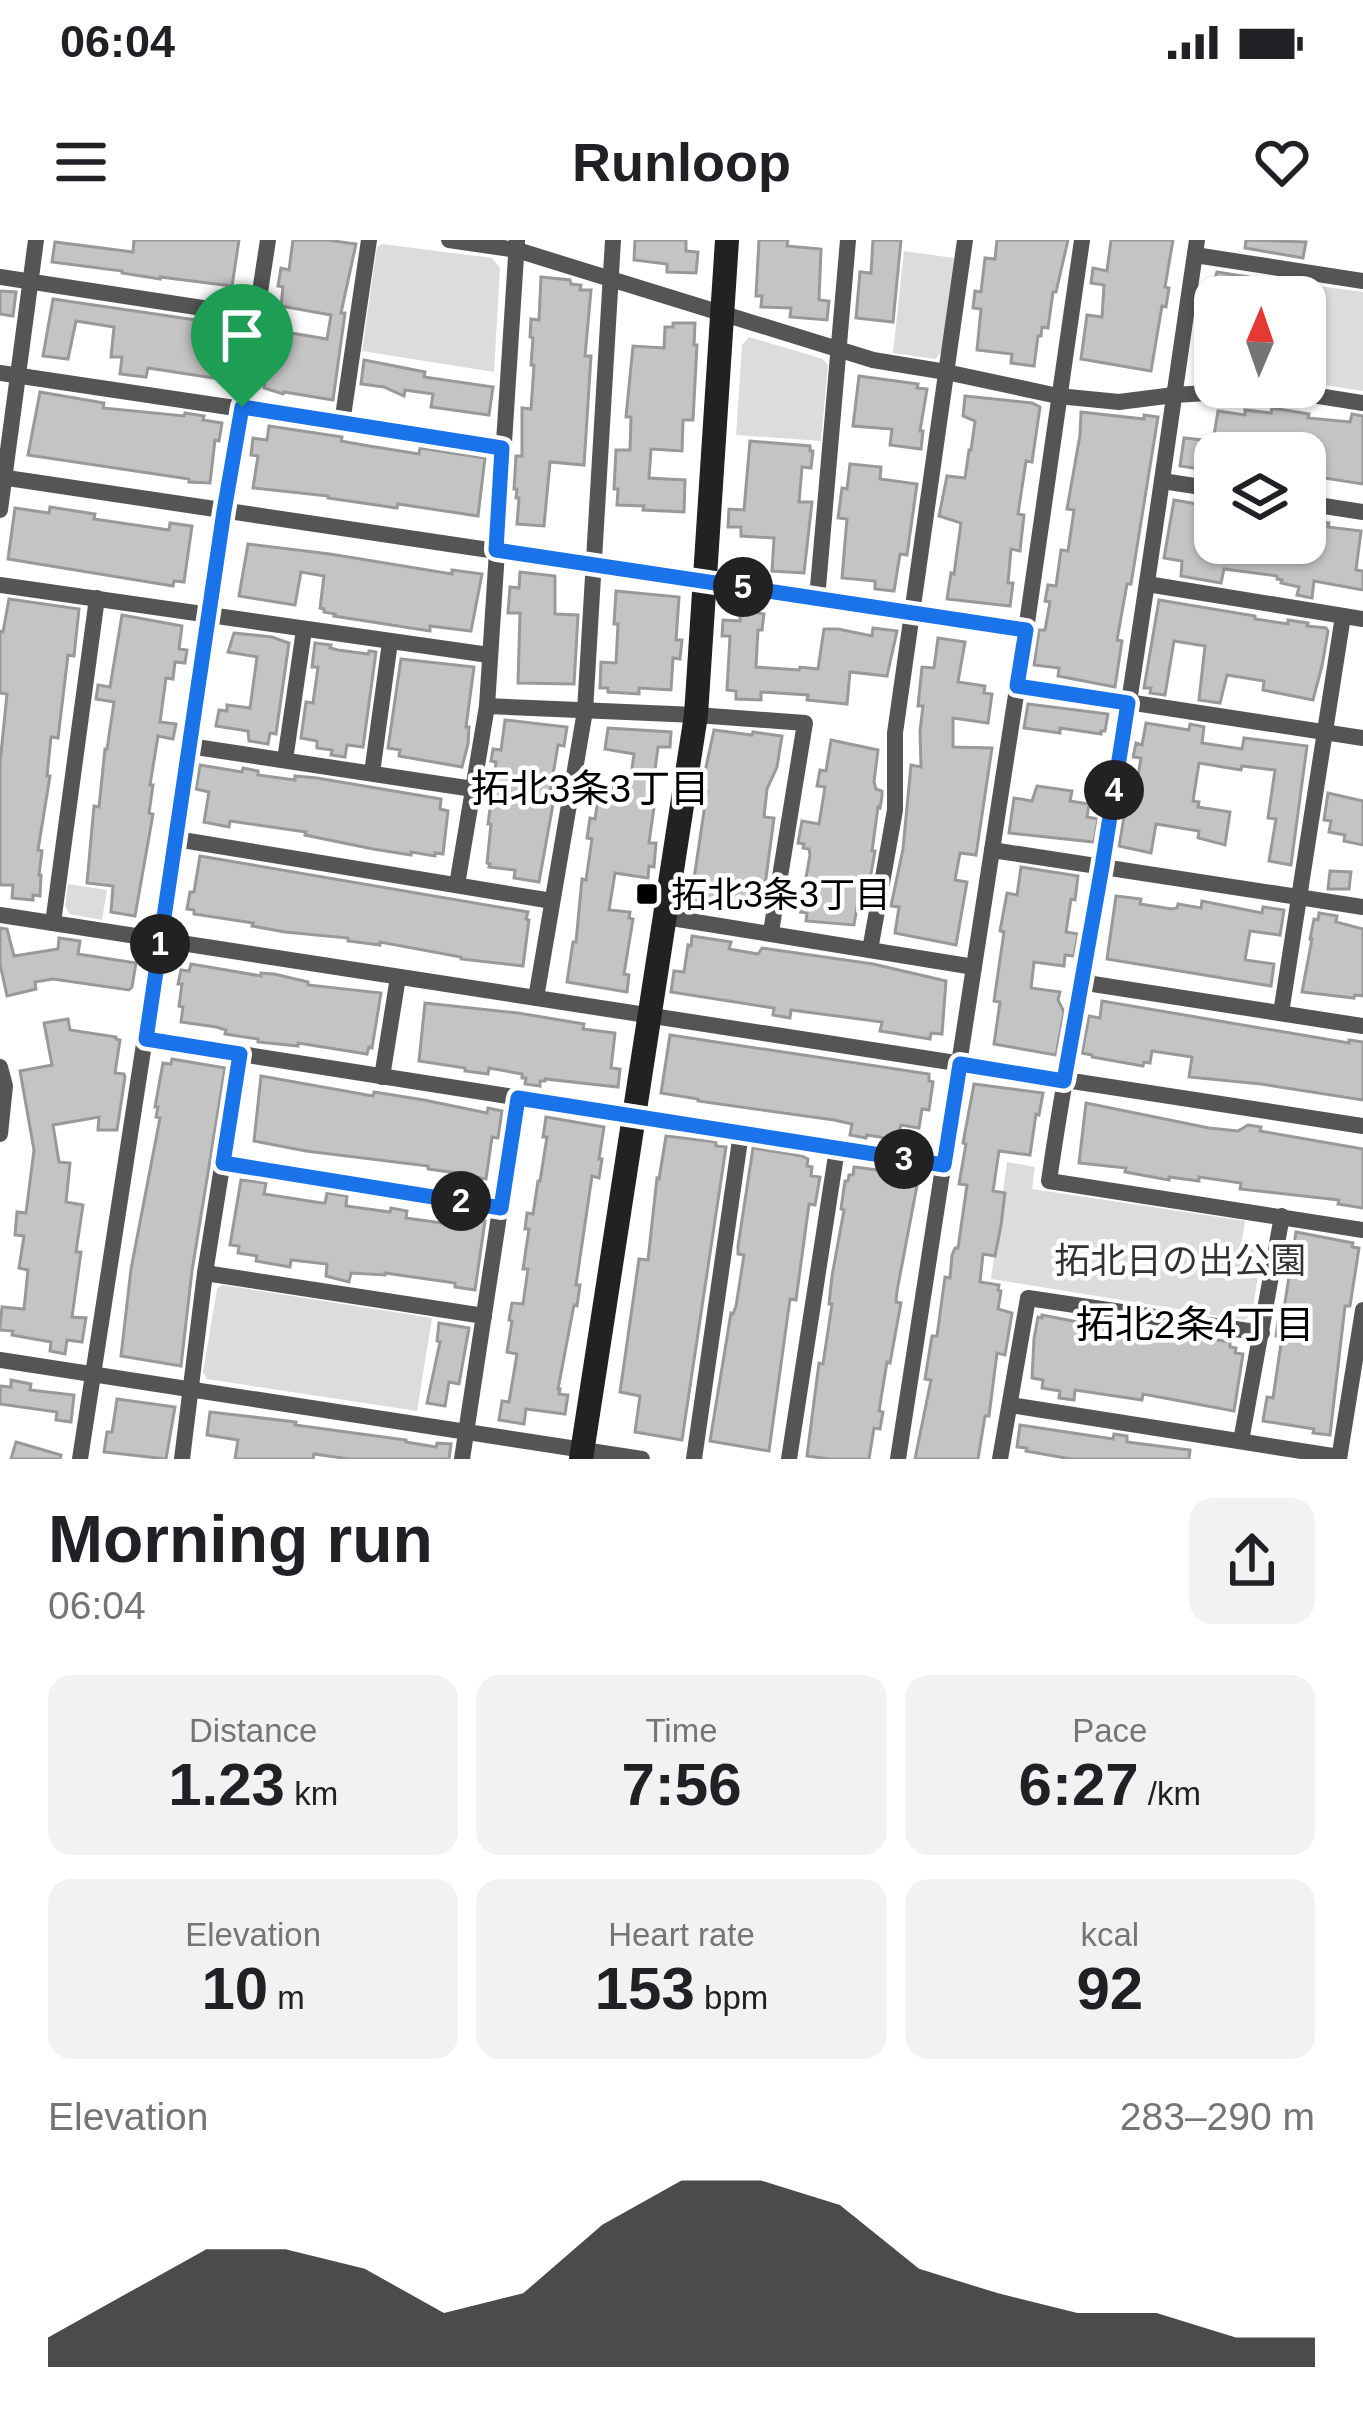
<!DOCTYPE html>
<meta charset="utf-8">
<style>
body{margin:0;font-family:Helvetica,"Noto Sans JP",sans-serif;background:#f2f2f2;color:#202124;height:100vh;display:flex;flex-direction:column;font-size:45px;white-space:nowrap}
*{box-sizing:border-box;margin:0}
p{font-size:39px;color:#757577}
.icon{flex:none;width:66px;height:66px;fill:none;stroke:currentColor;stroke-width:2;stroke-linecap:round;stroke-linejoin:round}
.map{position:relative;height:1219px;overflow:hidden}
.panel{display:flex;flex-direction:column;background:#fff;flex:1}
.panel>*{flex:none}
.needle{width:78px;rotate:2deg}
.tools{position:absolute;left:1194px;top:36px;display:grid;gap:24px}
.tools a{display:grid;place-items:center;width:132px;height:132px;border-radius:24px;background:#fff;box-shadow:0 3px 9px #0004;font-size:60px}
.pin{position:absolute;display:grid;place-items:center;width:102px;height:102px;color:#fff;margin:-123px -51px;border-radius:50% 50% 50% 0;rotate:-45deg;box-shadow:0 0 12px #0007}
.pin .icon{rotate:45deg}
.km{position:absolute;width:60px;height:60px;margin:-30px;border-radius:50%;background:#222;color:#fff;font-size:33px;line-height:60px;text-align:center}
.round{display:grid;place-items:center;flex:none;width:126px;height:126px;border-radius:24px;background:#f2f2f2}
.overview{display:flex;align-items:center;justify-content:space-between;height:204px;padding:0 48px}
h1{font-size:66px;font-weight:800;line-height:90px}
.stats{display:grid;grid-template-columns:repeat(3,1fr);gap:18px;height:204px;padding:12px 48px}
.stats div{display:grid;align-content:center;border-radius:24px;background:#f2f2f2;text-align:center}
.stats b{font-size:60px;font-weight:800}
.stats small{font-size:33px;font-weight:400}
.stats p{font-size:33px}
.chart{height:336px;padding:24px 48px}
.chart p{display:flex;justify-content:space-between}
.chart svg{width:100%;height:216px;margin-top:12px;fill:#000;opacity:.7}
.status{display:flex;justify-content:space-between;align-items:center;height:84px;padding:0 60px;background:#fff;direction:ltr}
.status svg{height:33px;fill:currentColor}
header{display:flex;justify-content:space-between;align-items:center;height:156px;padding:0 48px;background:#fff;font-size:54px;font-weight:800}
.map>svg:first-child{display:block}
</style>
<div class="status"><b>06:04</b><svg viewBox="0 0 49 12"><path d="M0 12V9h3v3zM5 12V6h3v6zM10 12V3h3v9zM15 12V0h3v12zM26 1h20v11H26zM47 4h2v5h-2z"/></svg></div>
<header><svg class="icon" aria-label="menu" viewBox="0 0 24 24"><path d="M4 6h16M4 12h16M4 18h16"/></svg>Runloop<svg class="icon" aria-label="heart" viewBox="0 0 24 24"><path d="M12 20l-8-8c-3-5 5-10 8-4 3-6 11-1 8 4z"/></svg></header>
<div class="map">
<svg width="1363" height="1219" viewBox="0 0 1363 1219">
<rect width="100%" height="100%" fill="#fff"/>
<!-- green -->
<g fill="#dcdcdc">
<polygon points="382,4 492,18 500,28 494,132 362,111 377,7"/>
<polygon points="904,11 954,18 942,112 935,119 893,113"/>
<polygon points="1290,42 1363,52 1363,151 1305,142 1305,57 1287,57"/>
<polygon points="749,97 823,119 828,125 821,201 736,195 742,105"/>
<polygon points="68,644 107,650 102,680 69,674 65,665"/>
<polygon points="1007,922 1035,927 1032,949 1245,981 1242,1000 1263,1004 1252,1074 1245,1080 991,1039"/>
<polygon points="222,1045 432,1078 417,1171 207,1139 203,1132 217,1049"/>
</g>
<!-- building -->
<g fill="#c4c4c4" stroke="#999" stroke-width="3">
<polygon points="134,0 239,0 232,46 160,37 160,39 122,33 122,31 52,22 55,2 133,12"/>
<polygon points="293,0 327,0 356,4 341,73 345,73 333,160 284,152 283,154 264,148 266,133 272,129 279,91 327,99 331,75 281,66 283,47 278,46 281,28 289,30"/>
<polygon points="635,0 686,0 686,11 698,12 696,33 667,32 667,24 634,20"/>
<polygon points="759,0 788,0 787,6 821,9 819,60 829,61 827,80 790,77 791,68 761,67 762,56 756,56"/>
<polygon points="873,0 901,0 893,82 856,78 860,32 871,33"/>
<polygon points="997,0 1068,0 1056,52 1053,52 1048,88 1042,87 1041,96 1038,96 1034,126 1011,123 1012,114 977,110 981,69 973,68 975,51 981,52 985,18 995,19"/>
<polygon points="1111,0 1173,0 1165,47 1169,48 1166,67 1162,66 1151,131 1081,119 1087,75 1102,77 1104,45 1091,43 1093,28 1107,31"/>
<polygon points="1246,0 1306,2 1303,18 1245,8"/>
<polygon points="1217,32 1273,41 1270,57 1210,57"/>
<polygon points="541,37 570,40 571,44 581,45 580,50 591,50 585,116 591,116 584,225 550,222 544,286 517,284 519,258 516,258 517,249 514,249 516,216 522,216 522,168 531,169 534,125 531,125 533,98 530,97 531,79 539,80"/>
<polygon points="0,51 16,52 13,76 0,74"/>
<polygon points="53,59 237,86 227,140 148,128 146,137 120,134 122,117 111,117 114,87 76,81 68,119 43,116"/>
<polygon points="1206,69 1215,69 1215,126 1198,124"/>
<polygon points="673,83 695,83 694,105 697,105 693,180 683,180 682,211 651,209 649,238 685,240 684,272 643,270 644,266 617,265 618,249 614,249 616,210 630,210 631,177 626,177 633,106 664,108 665,87 673,87"/>
<polygon points="364,120 425,132 424,137 493,147 489,175 431,167 433,154 405,150 404,156 384,147 361,144"/>
<polygon points="859,136 918,144 917,148 927,149 920,191 923,191 921,209 890,205 892,189 853,186"/>
<polygon points="40,152 104,163 103,168 184,176 185,173 204,176 203,180 222,183 219,201 215,200 210,243 189,242 189,239 28,215"/>
<polygon points="965,156 1032,163 1040,167 1032,222 1026,221 1018,274 1024,275 1020,311 1011,309 1008,343 1013,343 1010,366 947,359 951,333 954,334 961,283 939,276 947,236 965,238 969,210 971,210 975,181 963,176"/>
<polygon points="1272,168 1309,174 1308,178 1350,182 1352,174 1363,176 1363,244 1305,235 1305,213 1215,213 1215,231 1180,226 1184,198 1213,201 1218,171 1245,175 1245,170 1271,173"/>
<polygon points="1081,172 1144,179 1144,175 1158,177 1131,344 1127,344 1117,400 1122,401 1115,447 1058,436 1059,428 1034,425 1039,390 1045,390 1050,362 1045,361 1048,345 1056,346 1061,310 1068,311 1074,270 1067,269 1080,195"/>
<polygon points="269,186 342,197 341,201 369,206 419,214 420,208 485,218 478,276 398,264 397,268 328,258 328,256 253,248 258,216 251,215 253,198 267,200"/>
<polygon points="750,201 810,206 810,211 813,211 811,228 802,227 799,262 812,262 804,333 772,331 774,298 741,296 741,287 728,287 729,269 744,270"/>
<polygon points="850,224 881,227 880,239 917,244 907,315 900,314 894,351 875,349 875,341 842,338 847,279 838,278 842,248 847,249"/>
<polygon points="1174,260 1215,267 1215,303 1305,303 1305,279 1329,283 1328,287 1361,291 1356,330 1363,331 1363,350 1314,341 1312,358 1297,355 1299,347 1281,343 1282,340 1277,339 1277,336 1224,329 1221,343 1181,336 1182,321 1164,318"/>
<polygon points="50,267 95,274 94,279 169,290 170,283 192,286 184,342 174,341 173,346 8,319 15,268 49,273"/>
<polygon points="248,304 330,314 452,334 452,330 482,334 471,391 430,386 430,391 334,376 335,374 324,372 324,369 320,368 324,336 301,332 295,365 239,356"/>
<polygon points="520,332 555,336 555,374 578,375 574,444 518,443 520,373 508,373 510,347 519,348"/>
<polygon points="616,351 679,357 676,400 682,400 680,419 673,418 671,450 639,448 639,454 608,452 608,448 600,448 601,422 616,423 618,384 614,384"/>
<polygon points="9,359 79,369 74,416 68,415 58,498 51,497 47,536 50,536 38,610 42,611 39,635 41,635 40,656 33,655 33,660 12,658 13,645 0,645 0,523 7,454 0,453 0,391 3,392"/>
<polygon points="1159,360 1255,376 1255,379 1288,384 1288,380 1308,383 1307,386 1326,388 1328,391 1322,426 1313,460 1263,450 1264,441 1227,435 1220,463 1199,460 1205,406 1174,401 1165,455 1150,453 1151,448 1144,448"/>
<polygon points="740,369 764,374 762,390 758,390 756,427 799,430 800,427 818,429 824,389 838,389 872,396 873,388 897,391 887,436 850,432 847,464 807,460 808,455 761,452 761,460 736,459 736,451 727,450 730,396 722,396 723,380 740,381"/>
<polygon points="122,375 182,386 179,409 187,410 185,423 175,422 173,439 166,438 160,482 176,484 173,499 158,496 150,545 153,545 149,573 153,574 135,676 111,672 113,646 87,643 94,566 99,567 105,509 107,509 114,462 96,459 98,445 110,447"/>
<polygon points="234,393 272,397 289,403 276,494 270,493 268,504 249,501 248,491 216,486 219,470 227,471 227,465 250,468 257,417 228,412"/>
<polygon points="938,398 965,402 958,442 985,446 984,453 992,454 988,483 953,478 953,507 992,508 976,615 960,613 955,640 967,642 956,705 895,693 899,667 891,666 903,609 911,525 921,527 920,491 923,466 918,466 922,427 934,428"/>
<polygon points="315,403 331,405 330,408 338,410 368,414 369,411 376,412 363,507 347,505 345,517 331,515 332,510 317,508 317,501 301,498 306,462 313,463 318,427 312,427"/>
<polygon points="401,419 474,427 466,487 469,487 468,504 462,527 399,516 400,510 388,508"/>
<polygon points="1028,464 1108,474 1105,491 1101,491 1101,494 1060,488 1060,493 1024,488"/>
<polygon points="505,480 567,487 564,506 558,505 550,553 555,553 539,642 514,638 515,630 489,627 490,624 487,623 491,584 488,584 496,522 491,521 493,509 501,510"/>
<polygon points="1146,483 1189,490 1190,484 1204,487 1202,503 1242,509 1244,498 1307,506 1291,625 1269,621 1276,579 1268,578 1275,530 1242,526 1241,530 1199,523 1193,561 1199,562 1198,567 1230,572 1225,605 1198,598 1199,591 1156,584 1151,613 1119,606 1128,553 1135,554 1141,518 1133,517 1136,503 1142,505"/>
<polygon points="608,488 671,492 670,507 658,507 652,553 656,553 649,603 656,603 654,627 649,626 648,638 615,633 609,670 630,672 629,678 633,679 624,734 629,735 627,752 567,742 573,702 576,702 582,639 586,640 592,599 587,598 590,578 595,579 600,546 629,549 634,514 605,509"/>
<polygon points="714,490 752,495 753,492 782,496 777,527 767,549 764,577 774,578 762,668 691,659 707,551 701,550"/>
<polygon points="831,500 878,510 874,542 876,549 882,551 882,556 880,568 878,567 872,611 875,611 866,662 858,661 854,685 806,681 807,673 800,672 810,615 809,609 803,608 804,604 798,603 802,581 819,584 825,547 817,546 820,530 826,531"/>
<polygon points="200,525 242,532 243,528 258,531 258,535 295,540 295,536 317,538 441,559 440,569 448,571 443,614 435,613 435,616 411,612 411,615 373,609 305,595 306,592 230,581 229,587 204,582 209,552 196,549"/>
<polygon points="1037,546 1072,551 1070,561 1089,564 1087,577 1098,579 1094,602 1009,593 1014,558 1032,561"/>
<polygon points="1328,553 1363,561 1363,605 1344,601 1345,595 1329,592 1331,581 1324,580"/>
<polygon points="200,616 528,672 526,679 529,680 523,726 461,719 461,717 380,702 380,705 348,701 348,698 285,692 252,686 253,683 194,674 194,670 187,669 190,652 194,652"/>
<polygon points="1021,627 1078,636 1075,660 1071,659 1066,692 1078,694 1074,716 1065,715 1064,726 1034,722 1031,748 1060,752 1058,760 1064,772 1056,815 994,804 1000,762 994,761 1004,692 1000,691 1007,653 1017,655"/>
<polygon points="1330,631 1351,632 1349,649 1328,649"/>
<polygon points="1116,656 1141,659 1140,664 1172,669 1177,668 1178,664 1201,668 1202,661 1262,673 1263,667 1284,670 1280,695 1250,691 1245,720 1274,724 1271,746 1107,719"/>
<polygon points="1319,673 1337,676 1336,682 1363,689 1363,756 1355,755 1354,758 1302,752 1312,699 1310,699 1314,679 1318,680"/>
<polygon points="0,688 7,689 14,716 58,709 59,698 80,701 78,714 136,723 132,747 129,750 53,739 35,742 36,749 7,756 0,724"/>
<polygon points="692,696 731,702 729,709 758,714 762,708 873,724 946,741 942,794 931,793 930,799 880,791 882,782 791,770 790,778 773,775 774,768 671,752 674,731 684,732 688,705 691,706"/>
<polygon points="191,724 261,736 261,733 274,734 308,742 308,745 381,753 372,808 369,807 367,814 298,803 298,806 258,802 258,799 225,794 226,790 216,787 181,782 183,767 179,766 182,744 178,744 181,730 189,731"/>
<polygon points="1102,761 1349,803 1349,800 1363,802 1363,860 1261,844 1189,837 1192,817 1152,811 1150,823 1144,822 1143,826 1092,817 1092,815 1082,813 1089,776 1100,778"/>
<polygon points="425,763 518,773 584,784 583,789 615,793 611,828 620,829 618,847 545,839 545,841 540,841 540,846 525,844 526,838 522,838 522,834 489,828 488,834 465,831 465,828 419,821"/>
<polygon points="68,779 70,790 116,797 116,799 120,800 115,833 124,834 125,837 117,890 98,890 99,877 53,885 59,922 70,923 66,962 83,965 76,1012 81,1012 72,1077 86,1078 82,1102 67,1100 65,1114 50,1111 51,1102 12,1095 13,1091 0,1090 0,1086 2,1067 24,1069 28,1030 19,1028 24,996 15,995 17,972 26,973 34,910 20,831 52,825 44,783"/>
<polygon points="670,795 929,834 929,841 933,842 929,870 922,869 919,888 901,885 898,900 867,895 866,898 850,895 852,884 834,880 698,861 698,859 661,853"/>
<polygon points="172,819 225,828 192,1031 181,1126 121,1116 131,1029 160,878 156,877 158,867 155,867 163,823 171,824"/>
<polygon points="261,836 373,856 374,852 424,860 487,873 488,868 502,871 498,898 492,897 486,939 476,937 476,941 459,938 456,933 428,929 428,926 306,911 254,901"/>
<polygon points="974,844 1043,853 1039,875 1036,874 1030,915 999,911 993,951 1005,953 1001,985 995,1016 983,1014 980,1042 999,1045 998,1050 1001,1051 998,1069 1012,1073 1005,1115 997,1113 989,1176 985,1176 978,1219 915,1219 931,1140 925,1139 932,1096 937,1096 945,1037 950,1038 952,1015 955,1008 958,1008 967,945 959,944 966,904 963,903"/>
<polygon points="1086,863 1209,888 1238,891 1248,885 1261,887 1260,891 1363,909 1363,968 1338,964 1339,960 1240,949 1241,943 1199,937 1199,941 1169,937 1169,940 1125,932 1126,928 1079,923"/>
<polygon points="546,877 604,887 599,919 602,919 599,938 592,936 576,1045 580,1045 577,1066 574,1065 558,1149 560,1149 559,1154 568,1155 565,1174 526,1169 524,1184 499,1180 502,1161 509,1162 517,1114 507,1112 512,1081 509,1080 512,1063 523,1064 528,1029 523,1029 529,989 525,989 527,973 533,974 538,941 540,941 547,897 543,897"/>
<polygon points="666,896 716,902 716,906 726,907 682,1200 635,1192 640,1156 620,1152 639,1019 648,1020 657,938 659,939"/>
<polygon points="753,908 802,916 808,919 807,926 812,927 811,936 820,937 815,965 809,964 796,1060 790,1059 769,1211 710,1201 731,1073 733,1074 736,1066 744,1015 738,1014 738,1006"/>
<polygon points="854,927 919,935 897,1051 896,1062 901,1063 890,1123 887,1122 879,1171 883,1172 880,1189 874,1188 869,1219 830,1219 807,1216 819,1123 823,1124 832,1064 829,1064 832,1036 844,970 841,969 845,941 848,941 849,935 853,935"/>
<polygon points="241,940 266,943 264,954 322,963 325,963 327,953 347,956 346,966 390,972 391,968 407,971 406,978 442,983 444,974 485,981 475,1050 455,1047 455,1043 385,1033 385,1035 351,1033 349,1042 326,1036 327,1024 291,1020 290,1027 256,1021 257,1016 238,1013 239,1006 230,1005"/>
<polygon points="1296,992 1353,1003 1352,1007 1359,1008 1350,1066 1345,1066 1330,1195 1313,1193 1314,1189 1263,1181 1267,1157 1273,1158 1282,1097 1276,1096 1279,1074 1283,1075"/>
<polygon points="1042,1075 1156,1097 1157,1090 1230,1102 1230,1107 1236,1108 1235,1113 1243,1114 1234,1171 1143,1154 1142,1160 1075,1150 1074,1160 1059,1158 1060,1151 1042,1148 1043,1140 1032,1138 1034,1099 1038,1077 1042,1078"/>
<polygon points="439,1083 469,1088 459,1144 449,1142 445,1166 427,1163 440,1102 437,1101"/>
<polygon points="11,1140 31,1144 30,1150 74,1155 71,1182 56,1180 57,1172 0,1164 0,1146 11,1147"/>
<polygon points="117,1159 175,1167 166,1219 104,1212 107,1192 112,1192"/>
<polygon points="210,1172 296,1182 295,1185 406,1200 406,1202 436,1207 437,1203 451,1204 449,1219 349,1219 314,1214 313,1219 235,1219 238,1200 207,1195"/>
<polygon points="1020,1185 1113,1199 1114,1194 1127,1196 1127,1202 1190,1210 1189,1219 1071,1219 1026,1211 1027,1208 1017,1207"/>
<polygon points="16,1202 61,1215 60,1219 11,1219"/>
</g>
<g fill="none" stroke-linecap="round" stroke-linejoin="round">
<!-- street -->
<g stroke="#555" stroke-width="16">
<polyline points="449,0 517,10 873,120 946,132 1058,156 1119,162 1174,155 1274,149 1363,163"/>
<path d="M1197,0C1166,208 1138,417 1103,625C1085,730 1064,835 1049,941L1363,990"/>
<polyline points="1195,15 1363,41"/>
<polyline points="0,37 255,76"/>
<polyline points="0,133 503,208"/>
<polyline points="342,183 369,0"/>
<polyline points="0,237 1026,390"/>
<polyline points="1162,241 1215,249"/>
<polyline points="1305,263 1363,272"/>
<polyline points="0,270 36,0"/>
<polyline points="1147,344 1363,379"/>
<polyline points="0,345 489,415"/>
<polyline points="817,359 848,0"/>
<polyline points="1017,445 1363,498"/>
<polyline points="487,466 696,475 805,483 771,692"/>
<polyline points="189,506 473,549"/>
<polyline points="285,520 304,390"/>
<polyline points="372,533 390,402"/>
<polyline points="176,599 552,661"/>
<polyline points="992,610 1363,667"/>
<polyline points="457,645 487,466 517,1"/>
<polyline points="0,675 1363,886"/>
<polyline points="665,677 974,727"/>
<polyline points="53,683 97,358"/>
<polyline points="870,710 895,570 895,493 965,0"/>
<polyline points="1080,742 1363,786"/>
<polyline points="536,758 585,471 613,0"/>
<polyline points="1281,773 1343,376"/>
<polyline points="146,799 944,925"/>
<polyline points="0,827 5,846 0,894"/>
<polyline points="382,837 398,737"/>
<polyline points="222,923 501,968"/>
<polyline points="205,1033 484,1076"/>
<polyline points="0,1120 642,1219"/>
<polyline points="1010,1165 1339,1217"/>
<polyline points="1241,1201 1282,976"/>
<path d="M80,1219C143,813 202,406 268,0"/>
<polyline points="182,1219 205,1033 240,814"/>
<polyline points="462,1219 517,858"/>
<polyline points="694,1219 741,893"/>
<polyline points="789,1219 837,909"/>
<polyline points="898,1219 1026,390 1082,0"/>
<polyline points="1000,1219 1028,1058 1262,1093"/>
<polyline points="1339,1219 1363,1070"/>
</g>
<!-- secondary -->
<polyline stroke="#222" stroke-width="24" points="581,1219 696,475 727,0"/>
</g>
<g fill="none" stroke-linecap="round" stroke-linejoin="round">
<!-- route casing -->
<g stroke="#fff" stroke-width="24">
<polygon id="route" points="242,167 502,208 496,310 1026,390 1017,446 1128,463 1102,627 1064,841 960,824 944,925 518,858 501,968 223,923 240,814 146,799 224,271"/>
</g>
<!-- route -->
<use href="#route" stroke="#1a73e8" stroke-width="15"/>
</g>
<!-- markers -->
<rect fill="#000" stroke="#fff" stroke-width="4.5" x="635" y="642" width="24" height="24" rx="6"/>
<g text-anchor="middle" dominant-baseline="central" stroke-width="9" stroke-linejoin="round" paint-order="stroke">
<!-- poi labels -->
<g font-size="36" fill="#000" stroke="#fff" text-anchor="start">
<text x="671" y="654">拓北3条3丁目</text>
</g>
<!-- park labels -->
<g font-size="36" fill="#333" stroke="#fff">
<text x="1180" y="1020">拓北日の出公園</text>
</g>
<!-- neighbourhood labels -->
<g font-size="39" fill="#000" stroke="#fff">
<text x="590" y="548">拓北3条3丁目</text>
<text x="1195" y="1084">拓北2条4丁目</text>
</g>
</g>
</svg>
<div class="tools">
<a><svg class="needle" viewBox="-14 -14 28 28"><path d="M0-13l5 13h-10z" fill="#e53935"/><path d="M0 13l5-13h-10z" fill="#757577"/></svg></a>
<a><svg class="icon" aria-label="layers" viewBox="0 0 24 24"><path d="M12 4l9 5-9 5-9-5zM3 14l9 5 9-5"/></svg></a>
</div>
<div class="pin" style="left:242px;top:167px;background:#1e9e55"><svg class="icon" aria-label="arrive" viewBox="0 0 24 24"><path d="M6 21V4h12l-3 4 3 4H6"/></svg></div>
<b class="km" style="left:160px;top:704px">1</b>
<b class="km" style="left:461px;top:961px">2</b>
<b class="km" style="left:904px;top:919px">3</b>
<b class="km" style="left:1114px;top:550px">4</b>
<b class="km" style="left:743px;top:347px">5</b>
</div>
<section class="panel">
<div class="overview"><div><h1>Morning run</h1><p>06:04</p></div><a class="round"><svg class="icon" aria-label="share" viewBox="0 0 24 24"><path d="M12 15V3M7 8l5-5 5 5M5 13v7h14v-7"/></svg></a></div>
<div class="stats">
<div><p>Distance</p><b>1.23<small> km</small></b></div>
<div><p>Time</p><b>7:56</b></div>
<div><p>Pace</p><b>6:27<small> /km</small></b></div>
</div>
<div class="stats">
<div><p>Elevation</p><b>10<small> m</small></b></div>
<div><p>Heart rate</p><b>153<small> bpm</small></b></div>
<div><p>kcal</p><b>92</b></div>
</div>
<div class="chart"><p><span>Elevation</span>283–290 m</p>
<svg viewBox="0 0 160 44" preserveAspectRatio="none"><path d="M0 44V38L10 29L20 20L30 20L40 24L50 33L60 29L70 15L80 6L90 6L100 11L110 24L120 29L130 33L140 33L150 38L160 38V44z"/></svg>
</div>
</section>
